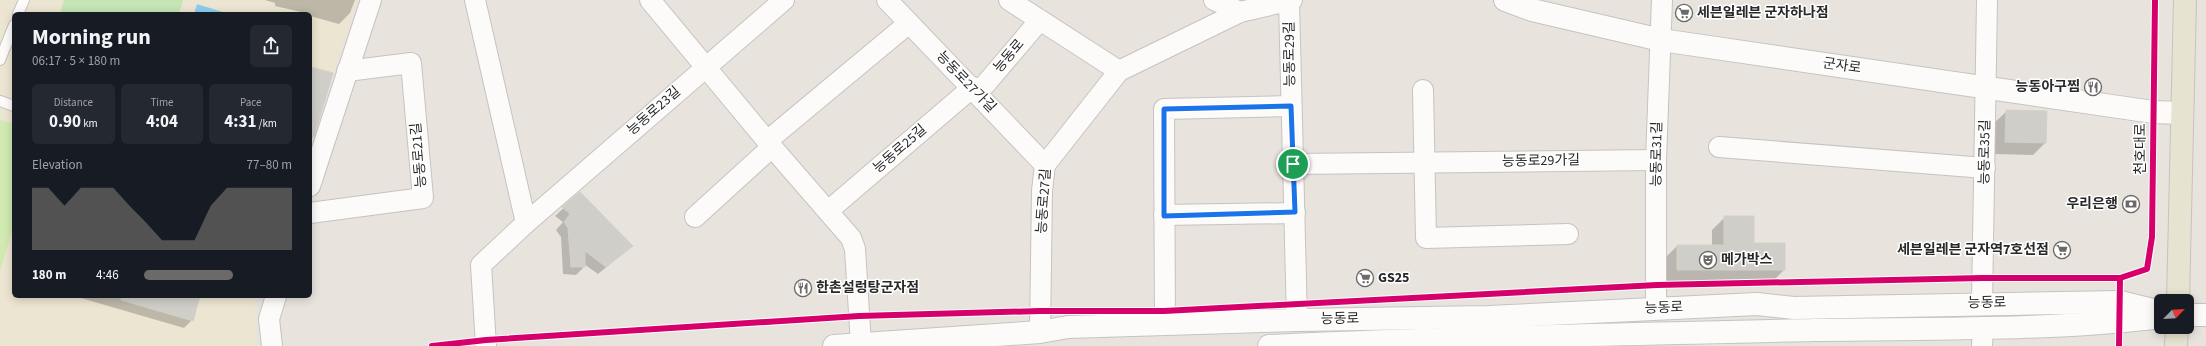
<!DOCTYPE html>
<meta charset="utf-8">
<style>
body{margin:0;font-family:"Source Sans 3","Noto Sans KR",sans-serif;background:#242831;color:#f1f3f6;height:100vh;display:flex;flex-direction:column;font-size:15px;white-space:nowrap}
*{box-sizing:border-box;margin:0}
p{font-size:13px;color:#9ea1a6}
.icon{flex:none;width:22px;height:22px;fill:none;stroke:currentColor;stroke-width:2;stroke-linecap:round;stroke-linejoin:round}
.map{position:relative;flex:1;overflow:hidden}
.sheet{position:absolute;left:12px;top:12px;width:300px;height:286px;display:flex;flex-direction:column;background:#171b24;border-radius:6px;box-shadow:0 2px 10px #0003}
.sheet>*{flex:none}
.needle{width:26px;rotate:65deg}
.controls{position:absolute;left:2154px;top:294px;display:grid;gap:8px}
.controls a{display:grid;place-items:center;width:40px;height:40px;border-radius:6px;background:#171b24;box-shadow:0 2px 10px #0003;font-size:20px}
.pin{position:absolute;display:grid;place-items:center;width:34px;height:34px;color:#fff;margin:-17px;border:2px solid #fff;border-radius:50%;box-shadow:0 1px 4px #0007}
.round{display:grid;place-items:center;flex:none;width:42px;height:42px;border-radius:6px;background:#242831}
.headline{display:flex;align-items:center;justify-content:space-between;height:68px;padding:0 20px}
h1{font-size:22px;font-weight:700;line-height:30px}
.metrics{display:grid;grid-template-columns:repeat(3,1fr);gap:6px;height:68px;padding:4px 20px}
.metrics div{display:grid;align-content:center;border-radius:6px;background:#242831;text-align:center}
.metrics b{font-size:17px;font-weight:700}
.metrics small{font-size:11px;font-weight:400}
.metrics p{font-size:11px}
.chart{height:112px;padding:8px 20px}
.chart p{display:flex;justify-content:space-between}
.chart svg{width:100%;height:72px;margin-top:4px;fill:#6c6a68;opacity:.7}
ul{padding:0 20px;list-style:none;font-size:13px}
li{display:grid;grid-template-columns:64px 48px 1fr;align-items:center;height:30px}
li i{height:10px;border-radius:5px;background:#6c6a68}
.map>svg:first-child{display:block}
</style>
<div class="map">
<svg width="2206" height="346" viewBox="0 0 2206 346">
<rect width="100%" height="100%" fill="#e8e4dd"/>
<!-- education -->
<polygon fill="#ece5d1" points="0,0 356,0 310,149 310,14 14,14 14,296 258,296 255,306 256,346 0,346"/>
<!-- green -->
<polygon fill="#c5e5b4" points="64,0 183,0 179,14 60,14"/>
<!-- pitch -->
<polygon fill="#d1eab1" points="0,120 14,124 14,224 0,271"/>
<!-- water -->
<polygon fill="#8cceee" points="197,4 229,14 194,14"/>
<!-- shadow -->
<g fill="#0003">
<polygon points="265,0 355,0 350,13 339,24 310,16 310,14 275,6 275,3"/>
<polygon points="310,68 331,74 310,146"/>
<polygon points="2007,111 2045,143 2033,155 1993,154 1994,123"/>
<polygon points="580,193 632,246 598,274 584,264 584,267 576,275 563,274 561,237 556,230 563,222 555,216"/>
<polygon points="1725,217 1784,270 1771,283 1664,283 1664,259 1677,246 1712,246 1712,230"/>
<polygon points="74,296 199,296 192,320 184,328"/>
</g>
<!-- building -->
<g fill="#d0cec9" stroke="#d3cfca">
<polygon points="310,67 333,73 314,137 310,137"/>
<polygon points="2006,110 2047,111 2046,143 2005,142"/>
<polygon points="580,192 633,246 606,267 585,251 585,267 571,267 568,228 564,222 570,214 562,207"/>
<polygon points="1724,216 1754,216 1754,243 1785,243 1785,270 1677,270 1677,245 1724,245"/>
<polygon points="121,296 200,296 193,321 121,300"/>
</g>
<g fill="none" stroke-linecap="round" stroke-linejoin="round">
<!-- service casing -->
<g stroke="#c5c3c3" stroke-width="12">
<g id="service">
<polyline points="18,14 24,0"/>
<polyline points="0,60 14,25"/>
<polyline points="0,101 14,106"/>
</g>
</g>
<!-- minor casing -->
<g stroke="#c5c3c3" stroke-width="22">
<g id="minor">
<polyline points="475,0 526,223"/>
<polyline points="650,0 772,147 851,238 855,249 861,344"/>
<polyline points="887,0 1045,165"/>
<polyline points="1009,0 1119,71"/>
<polyline points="1214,0 1240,12"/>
<polyline points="1289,2 1297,320"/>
<polyline points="1423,90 1426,238 1568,234"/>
<polyline points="978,93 1040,20"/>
<polyline points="767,141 909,23"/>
<polyline points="1719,147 1985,168"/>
<polyline points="1293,164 1656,160"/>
<polyline points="310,186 371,0"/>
<polyline points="828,211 973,87"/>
<polyline points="310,213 423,198 411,63 347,71"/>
<polyline points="1164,215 1295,213"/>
<polyline points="695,217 772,147"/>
<polyline points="1982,303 1987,0"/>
<polyline points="1656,308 1656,160 1662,0"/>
<polyline points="1165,324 1164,109 1291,106"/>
<polyline points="1040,332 1042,191 1045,165 1119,71 1240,12 1292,0"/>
<polyline points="272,346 269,319 276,296"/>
<polyline points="486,346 481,265 526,223 784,0"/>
<polyline points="1982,346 1983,327"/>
</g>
</g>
<!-- tertiary casing -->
<g stroke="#c5c3c3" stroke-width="24">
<polyline id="tertiary" points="1505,0 1532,10 1661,40 2153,112 2182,113"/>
</g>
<!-- secondary casing -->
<g stroke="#c5c3c3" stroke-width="24">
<g id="secondary">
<polyline points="2187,315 2206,315"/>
<polyline points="834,346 1040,332 1068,327 1297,320 1489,317 1757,304 1794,308 2120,302 2161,312"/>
<path d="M1269,346C1451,337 1633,334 1816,330C1930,328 2047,331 2161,317"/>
</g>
</g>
<!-- primary casing -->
<g stroke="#c4c3c0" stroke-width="24">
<g id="primary">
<polyline points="2178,301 2185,0"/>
<polyline points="2176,346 2177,327"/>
</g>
</g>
<!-- service -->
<use href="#service" stroke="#fcfbfa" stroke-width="10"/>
<!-- minor -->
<use href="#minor" stroke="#fcfbfa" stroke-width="20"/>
<!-- tertiary -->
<use href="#tertiary" stroke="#fcfbfa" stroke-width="22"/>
<!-- secondary -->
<use href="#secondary" stroke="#fcfbfa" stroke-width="22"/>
<!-- primary -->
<use href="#primary" stroke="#e7e3d1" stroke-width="22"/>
<!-- cycleway casing -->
<g stroke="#fff" stroke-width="8">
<g id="cycleway">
<polyline points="432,346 486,340 859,316 1040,311 1164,311 1657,285 1982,278 2120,278 2147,269 2152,237 2155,0"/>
<polyline points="2119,346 2120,278"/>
</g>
</g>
<!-- cycleway -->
<use href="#cycleway" stroke="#d6006c" stroke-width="6"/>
</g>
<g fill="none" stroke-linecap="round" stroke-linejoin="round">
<!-- route casing -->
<g stroke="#fff" stroke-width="8">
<polygon id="route" points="1291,106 1295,212 1164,216 1164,109"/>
</g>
<!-- route -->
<use href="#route" stroke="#1a73e8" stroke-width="5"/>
</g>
<!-- icons -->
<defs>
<g id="supermarket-ring" transform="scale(0.9)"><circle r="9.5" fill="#fff" stroke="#6c6a68" stroke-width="1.5"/><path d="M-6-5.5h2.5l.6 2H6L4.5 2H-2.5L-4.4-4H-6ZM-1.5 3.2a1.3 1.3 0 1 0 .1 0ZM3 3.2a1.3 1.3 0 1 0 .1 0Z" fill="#6c6a68"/></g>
<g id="restaurant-ring" transform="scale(0.9)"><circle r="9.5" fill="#fff" stroke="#6c6a68" stroke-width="1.5"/><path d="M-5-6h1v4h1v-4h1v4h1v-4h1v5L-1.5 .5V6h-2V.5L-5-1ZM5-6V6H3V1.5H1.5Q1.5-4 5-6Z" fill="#6c6a68"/></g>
<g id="bank-ring" transform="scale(0.9)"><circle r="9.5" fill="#fff" stroke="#6c6a68" stroke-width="1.5"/><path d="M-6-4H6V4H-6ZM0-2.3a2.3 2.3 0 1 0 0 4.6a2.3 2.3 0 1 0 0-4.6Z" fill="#6c6a68"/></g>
<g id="theatre-ring" transform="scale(0.9)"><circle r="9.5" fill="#fff" stroke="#6c6a68" stroke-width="1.5"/><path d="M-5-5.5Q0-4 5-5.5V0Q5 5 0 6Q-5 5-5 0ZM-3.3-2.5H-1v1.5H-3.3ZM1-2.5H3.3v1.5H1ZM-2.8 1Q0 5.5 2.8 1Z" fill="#6c6a68"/></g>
</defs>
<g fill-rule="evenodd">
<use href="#supermarket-ring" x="1684" y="13"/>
<use href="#restaurant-ring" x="2093" y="87"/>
<use href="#bank-ring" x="2131" y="204"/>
<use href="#supermarket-ring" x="2062" y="250"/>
<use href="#theatre-ring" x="1708" y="260"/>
<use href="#supermarket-ring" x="1365" y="278"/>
<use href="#restaurant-ring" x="803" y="288"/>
</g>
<g text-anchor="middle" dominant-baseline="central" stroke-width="3" stroke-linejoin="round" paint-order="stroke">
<!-- poi labels -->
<g font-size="14" font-weight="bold" fill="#292929" stroke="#fff" text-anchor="start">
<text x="1697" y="13">세븐일레븐 군자하나점</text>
<text x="2080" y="87" text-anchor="end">능동아구찜</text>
<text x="2118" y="204" text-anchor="end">우리은행</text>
<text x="2049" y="250" text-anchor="end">세븐일레븐 군자역7호선점</text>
<text x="1721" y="260">메가박스</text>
<text x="1378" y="278">GS25</text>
<text x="816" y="288">한촌설렁탕군자점</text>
</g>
<!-- street labels -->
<g font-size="14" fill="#292929" stroke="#fff">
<text transform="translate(1290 54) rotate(-91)">능동로29길</text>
<text transform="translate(1009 56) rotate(-50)">능동로</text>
<text transform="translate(1842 66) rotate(8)">군자로</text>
<text transform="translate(966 82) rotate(46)">능동로27가길</text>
<text transform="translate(654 111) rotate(-41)">능동로23길</text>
<text transform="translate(900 149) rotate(-41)">능동로25길</text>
<text transform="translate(2141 149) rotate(-90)">천호대로</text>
<text transform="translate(1985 152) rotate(-89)">능동로35길</text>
<text transform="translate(1657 154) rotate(-89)">능동로31길</text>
<text transform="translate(419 155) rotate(-95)">능동로21길</text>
<text transform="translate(1541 161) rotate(-1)">능동로29가길</text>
<text transform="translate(1044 201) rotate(-86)">능동로27길</text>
<text transform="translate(1987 303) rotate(-1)">능동로</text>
<text transform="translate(1664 308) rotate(-2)">능동로</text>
<text transform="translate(1340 319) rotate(-1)">능동로</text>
</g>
</g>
</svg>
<div class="controls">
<a><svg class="needle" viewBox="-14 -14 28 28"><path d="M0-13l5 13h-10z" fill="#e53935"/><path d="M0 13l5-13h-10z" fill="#9ea1a6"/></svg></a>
</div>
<div class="pin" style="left:1293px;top:164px;background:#1e9e55"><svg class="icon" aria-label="arrive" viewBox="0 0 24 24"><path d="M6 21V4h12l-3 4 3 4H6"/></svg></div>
<section class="sheet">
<div class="headline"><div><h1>Morning run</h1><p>06:17 · 5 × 180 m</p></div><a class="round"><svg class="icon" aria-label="share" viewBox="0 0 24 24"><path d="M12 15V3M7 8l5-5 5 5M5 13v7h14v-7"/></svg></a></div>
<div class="metrics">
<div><p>Distance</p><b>0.90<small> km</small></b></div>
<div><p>Time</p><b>4:04</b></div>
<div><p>Pace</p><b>4:31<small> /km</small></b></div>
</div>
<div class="chart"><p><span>Elevation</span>77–80 m</p>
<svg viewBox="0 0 160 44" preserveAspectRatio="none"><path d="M0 44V6L10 6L20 17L30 6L40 6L50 6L60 17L70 27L80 38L90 38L100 38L110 17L120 6L130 6L140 6L150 6L160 6V44z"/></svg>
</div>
<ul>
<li><b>180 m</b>4:46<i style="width:60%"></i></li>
</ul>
</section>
</div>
